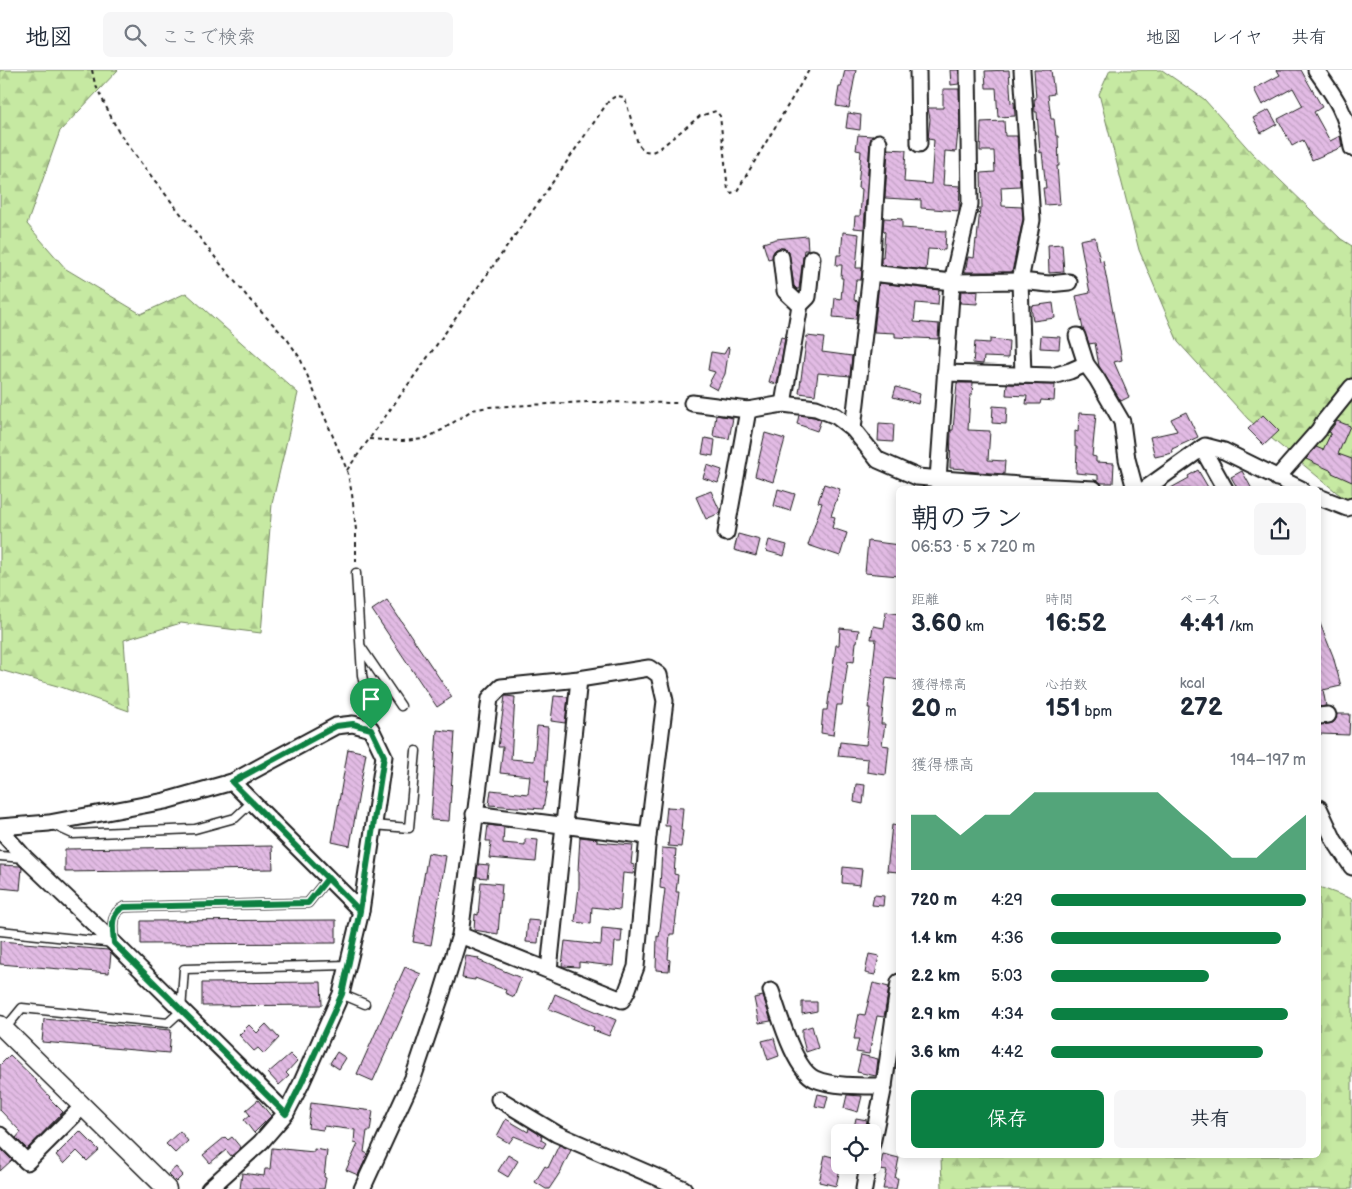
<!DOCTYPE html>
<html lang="ja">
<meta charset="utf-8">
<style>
body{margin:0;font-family:"Balsamiq Sans","Klee One",sans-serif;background:#f6f6f7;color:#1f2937;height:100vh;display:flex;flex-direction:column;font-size:19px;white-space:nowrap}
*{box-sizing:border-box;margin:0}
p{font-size:16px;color:#747a83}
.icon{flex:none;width:28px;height:28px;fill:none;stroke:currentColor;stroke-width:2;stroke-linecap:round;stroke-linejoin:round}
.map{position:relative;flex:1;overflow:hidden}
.side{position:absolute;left:896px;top:416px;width:425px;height:672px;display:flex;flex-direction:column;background:#fff;border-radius:8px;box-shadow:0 2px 12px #0003}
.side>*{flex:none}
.tools{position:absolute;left:831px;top:1054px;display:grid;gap:10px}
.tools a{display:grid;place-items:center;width:50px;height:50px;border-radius:8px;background:#fff;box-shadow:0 2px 12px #0003;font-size:25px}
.pin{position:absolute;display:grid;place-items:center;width:42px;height:42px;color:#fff;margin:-51px -21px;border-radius:50% 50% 50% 0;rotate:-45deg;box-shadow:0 0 5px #0007}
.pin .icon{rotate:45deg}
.round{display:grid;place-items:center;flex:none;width:52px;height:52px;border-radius:8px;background:#f6f6f7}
.head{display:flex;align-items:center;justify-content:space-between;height:85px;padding:0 15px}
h1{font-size:28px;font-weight:800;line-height:38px}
.figures{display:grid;grid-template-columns:repeat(3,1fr);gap:8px;height:85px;padding:5px 15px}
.figures div{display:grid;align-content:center}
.figures b{font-size:25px;font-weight:800}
.figures small{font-size:14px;font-weight:400}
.figures p{font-size:14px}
.chart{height:140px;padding:10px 15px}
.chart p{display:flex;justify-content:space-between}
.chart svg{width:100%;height:90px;margin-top:5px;fill:#0b8043;opacity:.7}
.button{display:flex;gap:10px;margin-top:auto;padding:10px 15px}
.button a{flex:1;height:58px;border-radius:8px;background:#0b8043;color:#fff;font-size:20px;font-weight:800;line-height:58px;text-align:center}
.button a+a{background:#f6f6f7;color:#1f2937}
ul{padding:0 15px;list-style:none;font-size:16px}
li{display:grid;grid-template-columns:80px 60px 1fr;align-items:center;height:38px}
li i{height:12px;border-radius:6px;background:#0b8043}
header{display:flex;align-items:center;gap:30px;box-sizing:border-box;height:70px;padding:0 25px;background:#fff;border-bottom:1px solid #e0e1e3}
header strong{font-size:24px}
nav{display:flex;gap:28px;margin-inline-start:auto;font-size:18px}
.search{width:350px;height:45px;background:#f6f6f7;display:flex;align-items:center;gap:12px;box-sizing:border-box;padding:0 18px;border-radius:8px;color:#747a83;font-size:19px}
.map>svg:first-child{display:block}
</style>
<header>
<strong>地図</strong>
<div class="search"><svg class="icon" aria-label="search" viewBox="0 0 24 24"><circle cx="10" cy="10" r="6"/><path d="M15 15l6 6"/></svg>ここで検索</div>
<nav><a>地図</a><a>レイヤ</a><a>共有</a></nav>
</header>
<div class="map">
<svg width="1352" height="1119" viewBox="0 0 1352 1119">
<defs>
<pattern id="forest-firs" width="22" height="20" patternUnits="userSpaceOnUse" patternTransform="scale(1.25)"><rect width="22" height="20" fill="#c6e9a2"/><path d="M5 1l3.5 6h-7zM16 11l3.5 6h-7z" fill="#aac78b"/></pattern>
<pattern id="building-back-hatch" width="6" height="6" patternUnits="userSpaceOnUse" patternTransform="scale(1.25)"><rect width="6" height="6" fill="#e2bbe4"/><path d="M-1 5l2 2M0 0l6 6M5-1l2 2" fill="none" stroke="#c1a0c3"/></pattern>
</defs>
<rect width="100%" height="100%" fill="#fff"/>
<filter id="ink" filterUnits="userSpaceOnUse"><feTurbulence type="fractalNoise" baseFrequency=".02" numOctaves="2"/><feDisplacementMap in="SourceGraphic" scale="10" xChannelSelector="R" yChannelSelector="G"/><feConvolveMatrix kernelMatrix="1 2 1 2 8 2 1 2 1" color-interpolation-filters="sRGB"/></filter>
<g filter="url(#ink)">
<!-- forest -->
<g fill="url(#forest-firs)" stroke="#71825f">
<polygon points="0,0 118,0 60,61 27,154 66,199 141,244 186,223 298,323 272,434 261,563 181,553 124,570 129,641 61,617 0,600"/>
<polygon points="1110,0 1162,0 1204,29 1252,83 1341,169 1352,176 1352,435 1248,349 1178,272 1139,180 1099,24"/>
<polygon points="1319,817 1352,829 1352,1119 942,1119 941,1086 1319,1086"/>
</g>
<!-- building -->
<g fill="url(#building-back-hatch)" stroke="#1c1c1c">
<polygon points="845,0 856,0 849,38 836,36 839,17 841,17"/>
<polygon points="950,0 959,0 959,14 951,15"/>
<polygon points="1009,0 1011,33 1014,32 1015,46 998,47 996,18 986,18 985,1"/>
<polygon points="1034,0 1051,0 1054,24 1048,25 1051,49 1054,49 1056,66 1058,66 1059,96 1057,96 1060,134 1045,135 1043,118 1046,118 1042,82 1040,83 1037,42 1035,42 1034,29 1036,29"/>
<polygon points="1277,0 1301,0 1322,37 1314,42 1330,71 1340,66 1342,77 1312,90 1303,70 1292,76 1278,49 1303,36 1293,18 1262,35 1254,19 1280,5"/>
<polygon points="943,19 959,19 960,60 958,61 956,82 945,81 943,115 960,116 959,141 921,138 921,130 885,128 888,79 906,80 904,112 931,114 934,70 928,69 930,49 928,38 943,38"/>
<polygon points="1269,40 1277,54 1261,63 1253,48"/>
<polygon points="848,43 861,45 860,60 846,58"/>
<polygon points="1004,51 1005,66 1017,66 1020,116 1001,117 1002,136 1022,137 1023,149 1012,202 965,202 968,187 974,188 976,169 977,170 980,138 982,138 981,103 995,102 994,81 980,81 981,52"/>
<polygon points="858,65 872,66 870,71 864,159 854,158 855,146 860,146 862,119 858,118 861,81 856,80"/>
<polygon points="884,148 902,149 902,158 946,161 945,180 928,179 926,200 881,195 881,187 883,187 885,162 883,161"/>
<polygon points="843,162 859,164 856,198 862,198 861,210 856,210 854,230 858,231 856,249 833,247 835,228 841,229 843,208 841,208 842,195 836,195 837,185 841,185"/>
<polygon points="807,166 808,180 804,180 799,219 797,219 794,216 789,182 784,178 779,178 775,180 772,188 768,189 763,173 776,169"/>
<polygon points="1095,167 1100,191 1103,190 1122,290 1114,292 1129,327 1121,331 1099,296 1095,273 1089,274 1083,259 1076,226 1090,223 1080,170"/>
<polygon points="1062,174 1064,202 1049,203 1048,175"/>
<polygon points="879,213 939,220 938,235 916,233 914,252 939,254 938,269 895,267 895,263 874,262"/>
<polygon points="961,221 978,221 977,234 960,233"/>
<polygon points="1053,233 1055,248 1033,251 1031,236"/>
<polygon points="807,266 824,268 822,282 852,286 850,306 818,303 815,325 799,323"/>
<polygon points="1041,266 1060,267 1059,279 1040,278"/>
<polygon points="781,267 785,268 777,314 769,312"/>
<polygon points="990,269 1009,271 1008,288 984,287 983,294 973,293 975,272 990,273"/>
<polygon points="728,277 729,278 725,304 717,320 708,315 715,302 708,300 711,282 724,284"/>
<polygon points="957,313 973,313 972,325 970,325 968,360 990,361 988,390 1005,391 1004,404 965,401 965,399 950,398 951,360 953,360"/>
<polygon points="1007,314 1055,315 1054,331 1041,330 1040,334 1026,334 1027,326 1006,325"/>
<polygon points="896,317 920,324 918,334 893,327"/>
<polygon points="993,336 1007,337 1006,354 992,353"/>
<polygon points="1186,342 1198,367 1172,379 1173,383 1155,387 1150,367 1177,361 1171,349"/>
<polygon points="1079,343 1096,344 1092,386 1096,387 1096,392 1114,393 1113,413 1101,413 1098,411 1098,405 1076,403 1077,377 1075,377 1075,361 1078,362"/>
<polygon points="716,345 733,348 729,369 713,366"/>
<polygon points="799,345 814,347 821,350 817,361 797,354"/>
<polygon points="1263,345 1279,361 1264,375 1248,359"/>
<polygon points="1337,351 1350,356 1338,384 1352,389 1352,412 1332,403 1332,401 1306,389 1316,377 1323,380 1331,363 1329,362"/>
<polygon points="879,353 894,354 893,372 878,371"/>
<polygon points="765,363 785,369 773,412 755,406"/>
<polygon points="705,368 715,370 713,386 702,384"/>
<polygon points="707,395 722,400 718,413 703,408"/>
<polygon points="1198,400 1209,419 1169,419 1189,408 1188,406"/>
<polygon points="1242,401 1252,419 1238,419 1231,407"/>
<polygon points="824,414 840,419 831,446 835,447 832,458 847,463 840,486 808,475 822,433 818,432"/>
<polygon points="778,419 795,424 790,441 774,436"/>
<polygon points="711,421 720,441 720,443 706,449 696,427"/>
<polygon points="738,464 760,470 756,486 734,480"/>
<polygon points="769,470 787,475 784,486 766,481"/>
<polygon points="868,471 899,475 899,506 865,503"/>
<polygon points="387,530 452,627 437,637 372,540"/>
<polygon points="886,542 899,544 899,610 886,608 881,654 885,654 882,675 889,676 886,705 867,702 868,689 838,686 840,672 866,675 870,638 868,638 876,569 871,569 873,556 884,558"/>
<polygon points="1319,551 1333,586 1341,616 1323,620 1326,636 1319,637"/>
<polygon points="840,558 859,560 857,572 856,572 854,592 848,591 842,635 837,635 833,665 821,663 823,640 827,640 836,575 839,575"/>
<polygon points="505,626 515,627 511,689 534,691 537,656 548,657 545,712 548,712 543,739 489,735 491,720 528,724 530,706 500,703 503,677 498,677"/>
<polygon points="554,626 568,627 565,653 551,651"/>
<polygon points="1337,644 1350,644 1349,665 1319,664 1319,655 1333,653 1336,649"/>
<polygon points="437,660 455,662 449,751 431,750"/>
<polygon points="348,679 366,683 350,776 332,772"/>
<polygon points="856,714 865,715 863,734 854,732"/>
<polygon points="667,737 683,738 681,760 683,761 681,777 668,776 670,756 665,756"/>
<polygon points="488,755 504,757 503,773 525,775 525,769 538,770 536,792 489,788 491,771 486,771"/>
<polygon points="892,755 899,756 899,802 887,801"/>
<polygon points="580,767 597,769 597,772 633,775 631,794 634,795 633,804 623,803 620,840 592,837 591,854 575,852 579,817 579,801 578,801"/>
<polygon points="272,776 273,799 65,802 65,779"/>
<polygon points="662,778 676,779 674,804 678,805 676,822 679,822 674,864 670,864 668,889 670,890 669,901 656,900 657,866 659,867 665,819 660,818"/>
<polygon points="428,783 446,786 431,875 413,872"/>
<polygon points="478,794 489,795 487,808 477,807"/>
<polygon points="0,795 20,796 22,798 20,820 0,818"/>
<polygon points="843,797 862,799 860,815 842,813"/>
<polygon points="481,812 502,814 498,864 474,860 475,844 478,845"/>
<polygon points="874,825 884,826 883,836 872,835"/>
<polygon points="336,850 336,873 141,874 141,851"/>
<polygon points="528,850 540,851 538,873 526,872"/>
<polygon points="602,858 622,860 621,872 615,872 613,896 579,892 579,897 562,896 565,871 601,875"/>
<polygon points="0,871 108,880 111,883 109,903 0,894"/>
<polygon points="869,884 879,886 875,905 865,903"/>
<polygon points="466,886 479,888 478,890 521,908 514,927 505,923 506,920 475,908 475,910 462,908"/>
<polygon points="405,897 421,904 373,1011 357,1004"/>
<polygon points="321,912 322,935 202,936 202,913"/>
<polygon points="873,913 889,917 884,947 877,946 869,984 856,982 859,969 854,969 859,944 865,945"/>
<polygon points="555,924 616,950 609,966 593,960 594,957 549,939"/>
<polygon points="763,926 771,951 759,953 754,928"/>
<polygon points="802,932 817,932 817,941 802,944"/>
<polygon points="44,949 171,960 169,983 42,972"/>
<polygon points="266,954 279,968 264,984 258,978 254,981 239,965 249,955 257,963"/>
<polygon points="812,956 818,978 806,982 802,967 802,959"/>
<polygon points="774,968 779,986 768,990 762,971"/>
<polygon points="337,982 346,988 339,999 330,993"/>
<polygon points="290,984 297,991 286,1003 289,1006 279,1015 268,1003"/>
<polygon points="10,985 37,1011 36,1012 50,1027 49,1028 63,1042 27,1079 16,1068 21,1062 0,1040 0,995"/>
<polygon points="861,985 878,989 876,1006 857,1002"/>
<polygon points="818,1024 828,1026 825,1038 815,1036"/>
<polygon points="847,1025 862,1026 858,1042 844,1038"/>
<polygon points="258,1030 271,1046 254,1063 244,1050 250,1045 246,1040"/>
<polygon points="311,1033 373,1041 370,1061 367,1061 364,1082 368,1084 358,1105 346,1100 358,1074 354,1073 355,1060 324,1056 323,1060 308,1058"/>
<polygon points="856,1048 867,1050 865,1062 853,1062"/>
<polygon points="506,1049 528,1062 529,1058 542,1066 541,1070 546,1073 543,1078 514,1066 509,1073 497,1066"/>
<polygon points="80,1061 99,1080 87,1091 77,1081 64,1094 56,1085"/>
<polygon points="180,1061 188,1071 175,1083 166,1074"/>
<polygon points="225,1067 228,1070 232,1067 241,1078 231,1086 226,1080 210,1093 203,1085"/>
<polygon points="559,1075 571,1080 561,1101 549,1119 546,1119 535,1112 545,1096 548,1098"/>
<polygon points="0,1078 12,1090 0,1101"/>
<polygon points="272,1078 314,1082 314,1079 327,1081 324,1107 326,1108 324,1119 240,1119 242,1103 264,1106 265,1099 270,1099"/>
<polygon points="883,1084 899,1088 895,1108 898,1108 896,1119 883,1119 887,1101 880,1100"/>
<polygon points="508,1085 518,1091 508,1107 498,1101"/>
<polygon points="825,1085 840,1089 840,1099 836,1116 819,1112"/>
<polygon points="176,1097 183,1105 176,1112 168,1104"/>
</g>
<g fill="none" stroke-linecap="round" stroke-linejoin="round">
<!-- service casing -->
<g stroke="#1c1c1c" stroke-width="11">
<g id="service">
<polyline points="356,503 362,605 370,643 371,659"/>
<polyline points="361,577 401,636"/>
<polyline points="53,755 73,764 195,759 235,748 252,732"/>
<polyline points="373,755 409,758 416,681"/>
<polyline points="0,786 23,788"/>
<path d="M0,861L114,873C113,859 109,844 124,837L308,833L328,808"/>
<polyline points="341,924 365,934"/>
<polyline points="4,960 22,938 168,953 181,941 184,899 349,895"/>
</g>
</g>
<!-- minor casing -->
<g stroke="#1c1c1c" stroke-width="19">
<g id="minor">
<polyline points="918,0 919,74"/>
<polyline points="1022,0 1032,150 1020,211 1023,305"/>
<path d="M1316,0C1336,28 1347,44 1352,78"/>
<polyline points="781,187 785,221 800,235"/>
<polyline points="871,203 952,212 1020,211 1049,214 1069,212"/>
<polyline points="1077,266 1086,294 1097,309 1122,352 1127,389 1135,419"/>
<polyline points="945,303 1053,306 1070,301 1086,294"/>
<polyline points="692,333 748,340 783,334 816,338 836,346 853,359 878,390 917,407 1032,416 1094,419"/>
<polyline points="783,334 800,235 808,227 812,188"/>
<polyline points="853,359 871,203 879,72"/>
<polyline points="1202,378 1225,419"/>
<polyline points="1277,408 1319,360 1323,353 1352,317"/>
<polyline points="939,418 938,409 952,212 970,134 968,0"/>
<polyline points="1145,419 1205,376 1224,381 1301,419"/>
<polyline points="1319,427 1347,438 1352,436"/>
<polyline points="726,463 748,340"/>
<polyline points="1319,646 1328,645"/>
<polyline points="232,712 361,841"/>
<polyline points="1319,738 1334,770 1352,797"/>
<polyline points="474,744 648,766"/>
<polyline points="0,757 49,753 165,731 232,712 336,656 353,654 371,659 384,686 361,841 341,924 301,1014 286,1043 261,1072 209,1119"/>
<polyline points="0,760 25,788 114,873 286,1043"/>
<polyline points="549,900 579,609"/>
<path d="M771,921C779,943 794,1000 815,1009C833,1017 865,1016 884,1016"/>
<polyline points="499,1029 557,1064 684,1119"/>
<polyline points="0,1065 27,1092 82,1037"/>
<polyline points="872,1074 884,1016 899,912"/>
<polyline points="362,1119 413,1008 441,926 460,865 490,628 501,617 579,609 649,598 659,605 665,631 648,766 636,897 627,921 622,930 460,865"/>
<polyline points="864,1119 868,1095"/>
</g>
</g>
<!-- tertiary casing -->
<g stroke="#1c1c1c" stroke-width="21">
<polyline id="tertiary" points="0,955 167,1119"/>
</g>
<!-- path -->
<g stroke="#1c1c1c" stroke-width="2" stroke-dasharray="4 4" stroke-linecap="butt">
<polyline points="92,0 95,14 118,61 141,93 210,181 250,230 287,269 300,288 347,400 352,424 356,460 356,493"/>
<polyline points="369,369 403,371 424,369 442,360 472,340 489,337 587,332 678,333"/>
<path d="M347,400L541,129L608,32C613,27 617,24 625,28L638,74L644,81L652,82L659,79L700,46L716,41L720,46L728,120L731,123L737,121L809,0"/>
</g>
<!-- service -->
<use href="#service" stroke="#fff" stroke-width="8"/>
<!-- minor -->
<use href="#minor" stroke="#fff" stroke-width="15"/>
<!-- tertiary -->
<use href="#tertiary" stroke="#fff" stroke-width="18"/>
</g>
</g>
<g fill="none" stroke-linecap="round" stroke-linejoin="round" filter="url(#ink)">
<!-- route casing -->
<g stroke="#fff" stroke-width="10">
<path id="route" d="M371,659L384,686L360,841L328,808L308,833L124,837C109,844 113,859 114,873L286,1044L301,1014L342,924L360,841L232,712L336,656L353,654L371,659"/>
</g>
<!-- route -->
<use href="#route" stroke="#0b8043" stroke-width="6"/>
</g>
</svg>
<div class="tools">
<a><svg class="icon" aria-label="locate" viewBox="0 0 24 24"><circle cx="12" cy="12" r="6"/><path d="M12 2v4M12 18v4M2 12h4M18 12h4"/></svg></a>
</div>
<div class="pin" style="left:371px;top:659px;background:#1e9e55"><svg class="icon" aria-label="arrive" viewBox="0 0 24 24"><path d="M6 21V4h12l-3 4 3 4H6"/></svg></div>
<section class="side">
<div class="head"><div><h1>朝のラン</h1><p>06:53 · 5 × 720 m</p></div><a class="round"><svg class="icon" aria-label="share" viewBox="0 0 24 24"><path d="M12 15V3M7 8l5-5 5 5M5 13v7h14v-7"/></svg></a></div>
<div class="figures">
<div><p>距離</p><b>3.60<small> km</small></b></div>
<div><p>時間</p><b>16:52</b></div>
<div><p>ペース</p><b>4:41<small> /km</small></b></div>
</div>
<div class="figures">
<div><p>獲得標高</p><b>20<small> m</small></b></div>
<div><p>心拍数</p><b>151<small> bpm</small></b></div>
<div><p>kcal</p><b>272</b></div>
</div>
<div class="chart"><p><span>獲得標高</span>194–197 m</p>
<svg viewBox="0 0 160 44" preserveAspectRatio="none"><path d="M0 44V17L10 17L20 27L30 17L40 17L50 6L60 6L70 6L80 6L90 6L100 6L110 17L120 27L130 38L140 38L150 27L160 17V44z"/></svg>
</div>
<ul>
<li><b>720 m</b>4:29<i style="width:100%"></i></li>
<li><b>1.4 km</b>4:36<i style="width:90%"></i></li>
<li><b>2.2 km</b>5:03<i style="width:62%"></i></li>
<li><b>2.9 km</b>4:34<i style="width:93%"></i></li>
<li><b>3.6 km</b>4:42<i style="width:83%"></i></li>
</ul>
<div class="button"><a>保存</a><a>共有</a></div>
</section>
</div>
